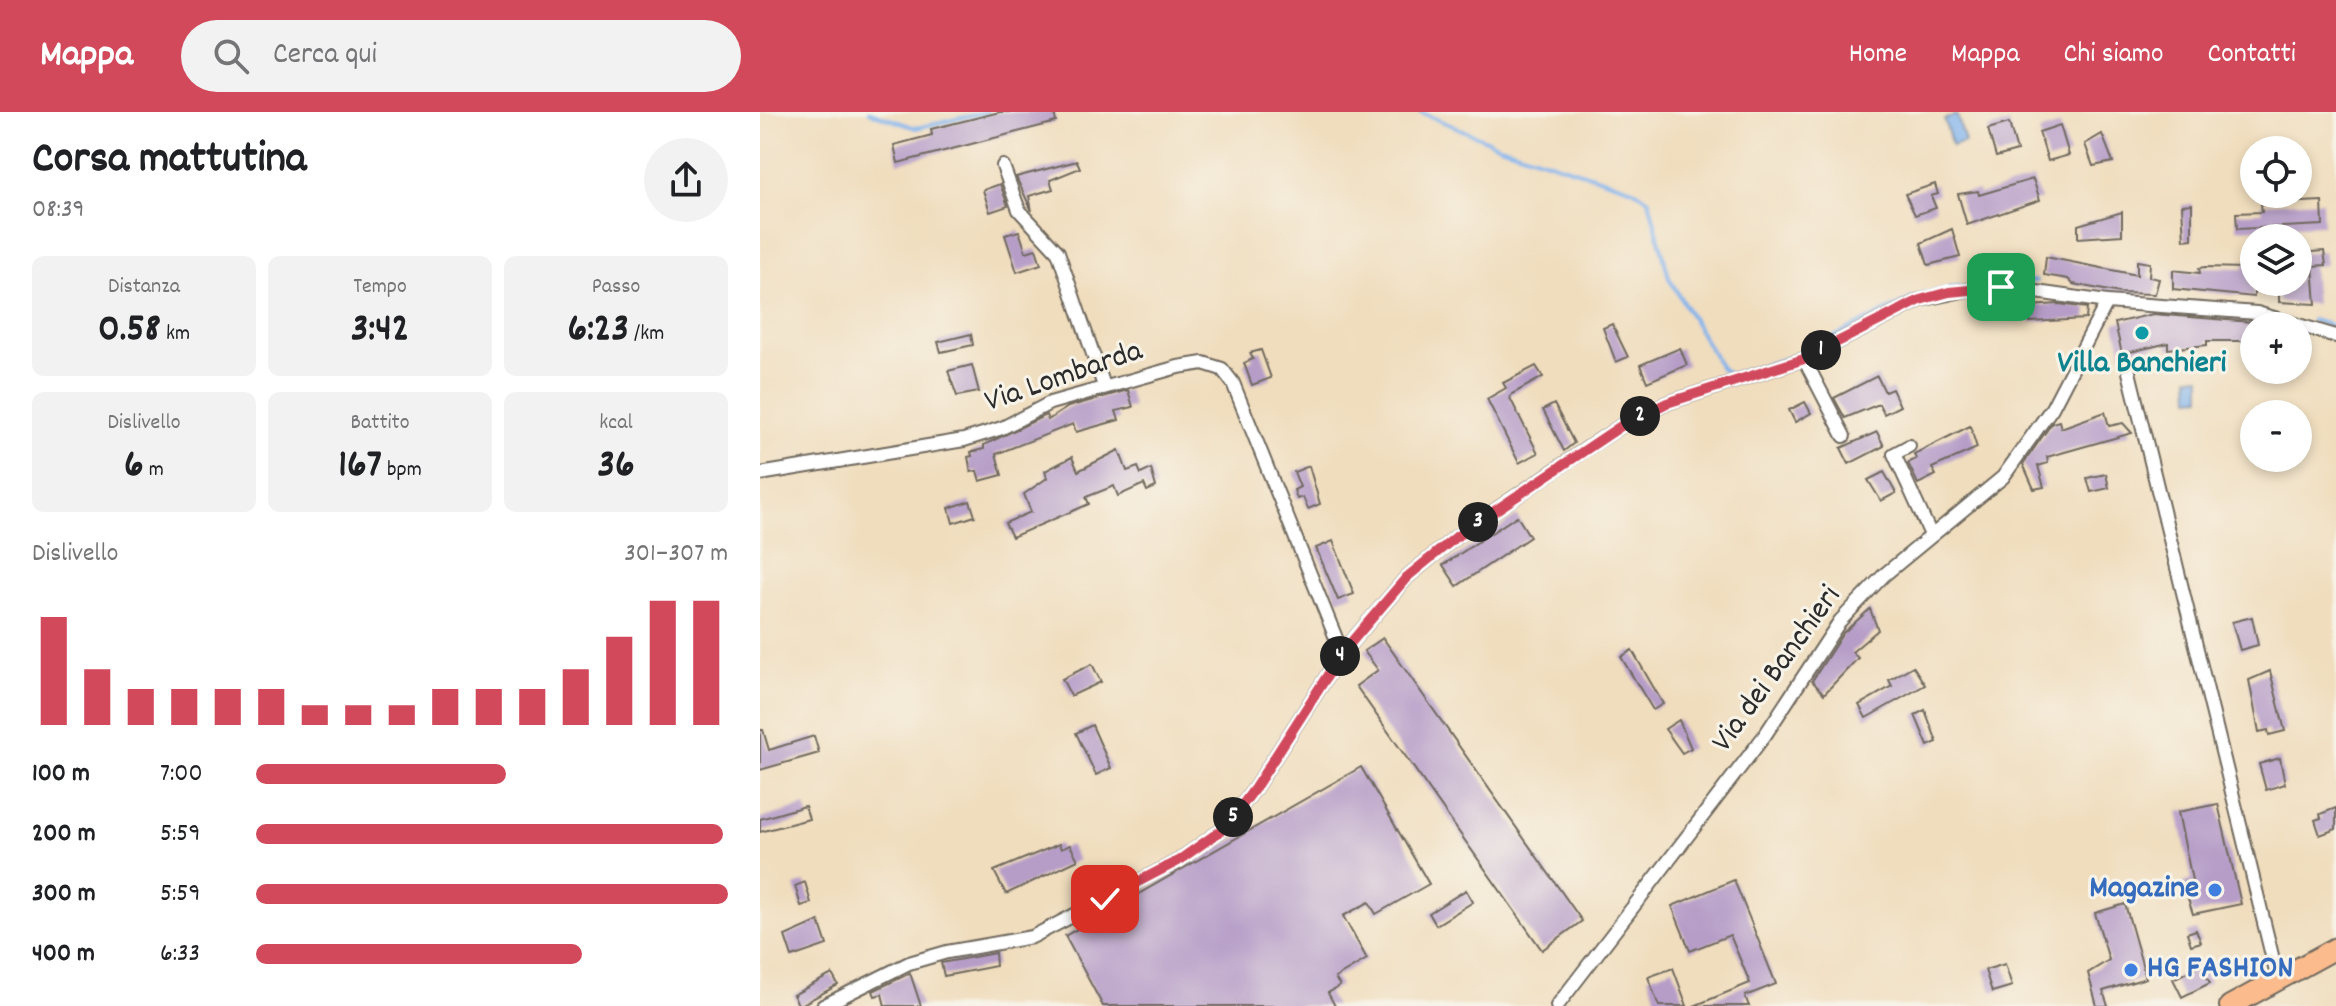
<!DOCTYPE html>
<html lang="it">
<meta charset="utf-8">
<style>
body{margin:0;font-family:Dekko,sans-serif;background:#f2f2f2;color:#202124;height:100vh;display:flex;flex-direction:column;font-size:30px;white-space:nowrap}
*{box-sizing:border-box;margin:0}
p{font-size:26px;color:#757577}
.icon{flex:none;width:44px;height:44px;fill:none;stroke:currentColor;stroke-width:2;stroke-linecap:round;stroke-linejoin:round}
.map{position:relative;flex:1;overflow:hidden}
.panel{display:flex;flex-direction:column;background:#fff;width:760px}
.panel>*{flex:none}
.tools{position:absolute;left:1480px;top:24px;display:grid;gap:16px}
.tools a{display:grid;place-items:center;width:72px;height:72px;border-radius:50%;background:#fff;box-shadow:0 4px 12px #0003;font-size:40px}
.pin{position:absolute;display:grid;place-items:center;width:68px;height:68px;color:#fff;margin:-34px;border-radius:16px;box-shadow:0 4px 12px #0006}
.km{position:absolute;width:40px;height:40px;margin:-20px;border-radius:50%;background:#222;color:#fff;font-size:22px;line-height:40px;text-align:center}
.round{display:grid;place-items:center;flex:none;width:84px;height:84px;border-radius:42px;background:#f2f2f2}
.headline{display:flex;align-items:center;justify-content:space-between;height:136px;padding:0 32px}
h1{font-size:44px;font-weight:700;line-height:60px}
.metrics{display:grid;grid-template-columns:repeat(3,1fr);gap:12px;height:136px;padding:8px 32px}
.metrics div{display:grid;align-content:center;border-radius:12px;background:#f2f2f2;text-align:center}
.metrics b{font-size:40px;font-weight:700}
.metrics small{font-size:22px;font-weight:400}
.metrics p{font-size:22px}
.chart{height:224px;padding:16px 32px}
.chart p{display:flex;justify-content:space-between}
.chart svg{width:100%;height:144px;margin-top:8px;stroke:#d1495b;stroke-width:6}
ul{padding:0 32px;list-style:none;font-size:26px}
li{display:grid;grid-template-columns:128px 96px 1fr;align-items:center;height:60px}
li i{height:20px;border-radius:10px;background:#d1495b}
header{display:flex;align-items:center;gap:48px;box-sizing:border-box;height:112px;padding:0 40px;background:#d1495b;color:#fff}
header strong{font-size:38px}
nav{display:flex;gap:44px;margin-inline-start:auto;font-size:28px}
.search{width:560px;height:72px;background:#f2f2f2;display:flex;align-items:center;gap:20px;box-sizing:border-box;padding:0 28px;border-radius:44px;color:#757577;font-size:30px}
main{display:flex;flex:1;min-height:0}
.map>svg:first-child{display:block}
</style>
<header>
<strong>Mappa</strong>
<div class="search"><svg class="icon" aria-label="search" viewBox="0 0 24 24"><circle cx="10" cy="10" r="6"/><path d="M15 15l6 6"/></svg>Cerca qui</div>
<nav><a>Home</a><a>Mappa</a><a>Chi siamo</a><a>Contatti</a></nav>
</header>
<main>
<section class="panel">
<div class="headline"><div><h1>Corsa mattutina</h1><p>08:39</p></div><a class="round"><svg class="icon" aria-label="share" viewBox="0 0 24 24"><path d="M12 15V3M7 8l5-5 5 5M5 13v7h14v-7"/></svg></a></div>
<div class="metrics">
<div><p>Distanza</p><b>0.58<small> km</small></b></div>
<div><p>Tempo</p><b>3:42</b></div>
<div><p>Passo</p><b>6:23<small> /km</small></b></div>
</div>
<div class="metrics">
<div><p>Dislivello</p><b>6<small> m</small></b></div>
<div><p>Battito</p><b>167<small> bpm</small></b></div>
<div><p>kcal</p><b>36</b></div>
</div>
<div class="chart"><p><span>Dislivello</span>301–307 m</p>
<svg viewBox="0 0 160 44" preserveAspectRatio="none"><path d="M5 44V11M15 44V27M25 44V33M35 44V33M45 44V33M55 44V33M65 44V38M75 44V38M85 44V38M95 44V33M105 44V33M115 44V33M125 44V27M135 44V17M145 44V6M155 44V6"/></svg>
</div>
<ul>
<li><b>100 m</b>7:00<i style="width:53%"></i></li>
<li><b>200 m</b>5:59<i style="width:99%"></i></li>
<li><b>300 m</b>5:59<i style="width:100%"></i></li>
<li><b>400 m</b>6:33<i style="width:69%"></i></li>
</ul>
</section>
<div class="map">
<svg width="1576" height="894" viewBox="0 0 1576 894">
<rect width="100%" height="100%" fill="#f7f3e8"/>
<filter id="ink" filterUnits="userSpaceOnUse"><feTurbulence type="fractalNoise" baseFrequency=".0125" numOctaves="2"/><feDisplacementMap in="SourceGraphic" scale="16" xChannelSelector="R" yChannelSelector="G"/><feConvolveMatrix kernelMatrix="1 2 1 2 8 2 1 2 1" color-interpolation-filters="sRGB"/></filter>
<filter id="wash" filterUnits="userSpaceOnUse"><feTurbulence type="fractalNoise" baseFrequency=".006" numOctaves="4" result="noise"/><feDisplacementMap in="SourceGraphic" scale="32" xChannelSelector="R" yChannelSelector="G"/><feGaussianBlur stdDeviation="1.8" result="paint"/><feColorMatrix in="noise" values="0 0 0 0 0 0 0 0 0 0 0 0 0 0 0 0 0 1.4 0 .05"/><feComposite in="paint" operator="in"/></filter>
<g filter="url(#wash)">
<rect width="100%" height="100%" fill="#f0ddbd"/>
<!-- water -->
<g fill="#80b2ec" stroke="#566e8c" stroke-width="2">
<polygon points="1197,3 1205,30 1192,34 1184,7"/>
<polygon points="1441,264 1441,285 1430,286 1429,265"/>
</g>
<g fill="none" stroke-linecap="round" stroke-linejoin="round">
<!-- stream -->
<g stroke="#80b2ec" stroke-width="4">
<polyline points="109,0 156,16 227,0"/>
<polyline points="660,0 740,34 873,77 889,88 909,166 961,256 970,263 1031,245"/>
<polyline points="1215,171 1276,169"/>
<polyline points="1161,183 1199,174"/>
<polyline points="1552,208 1576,215"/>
<polyline points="1064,230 1153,186"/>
</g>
</g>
<g id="blocks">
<!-- building -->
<g fill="#b69dc8">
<polygon points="240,0 294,0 296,10 138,51 134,33 172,23 171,17"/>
<polygon points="1249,11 1257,39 1236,45 1228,17"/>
<polygon points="1300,13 1309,43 1288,49 1279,20"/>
<polygon points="1342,22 1353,50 1333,54 1325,32"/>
<polygon points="317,49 320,56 290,68 293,77 269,84 272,99 256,65"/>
<polygon points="1273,67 1280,88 1207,113 1198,82 1218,79 1219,83"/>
<polygon points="240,72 248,94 230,100 223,78"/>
<polygon points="1175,72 1178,82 1171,84 1176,96 1155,103 1145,82"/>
<polygon points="1562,89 1563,113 1477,117 1476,101 1502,100 1501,92"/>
<polygon points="1432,92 1432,127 1424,128 1422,93"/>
<polygon points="1362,100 1362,123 1318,126 1318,113"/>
<polygon points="1192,117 1200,145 1168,153 1161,131"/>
<polygon points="259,119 266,140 276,137 281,152 257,160 245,123"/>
<polygon points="1564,139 1566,153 1553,154 1556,192 1519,190 1519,170 1538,170 1538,141"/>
<polygon points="1286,145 1377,163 1377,149 1390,151 1389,165 1399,167 1395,182 1360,181 1313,172 1308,167 1284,163"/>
<polygon points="1484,150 1494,150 1494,185 1413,177 1413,158 1440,161 1439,156 1445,155 1484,156"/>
<polygon points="1299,192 1327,196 1326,207 1270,210 1269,194"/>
<polygon points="1393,202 1491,210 1491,229 1447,229 1447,233 1408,237 1408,231 1362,242 1355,211"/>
<polygon points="852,212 868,245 856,250 843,216"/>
<polygon points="211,222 213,233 181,240 178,230"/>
<polygon points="920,236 927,253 887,270 880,253"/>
<polygon points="501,238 511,266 492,273 484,251 493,247 490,241"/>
<polygon points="212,253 219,280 197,284 188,259"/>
<polygon points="776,254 783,265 752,282 750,286 778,341 759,351 727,287 746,276 743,271"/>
<polygon points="1117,264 1125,280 1132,277 1140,294 1124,302 1119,292 1085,306 1074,286"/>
<polygon points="368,278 373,295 356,299 359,308 316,320 313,312 236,342 242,363 220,369 217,359 211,360 208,345 212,344 211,340 224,337 224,333 286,303 288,308 308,295"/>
<polygon points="1045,290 1051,301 1035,310 1029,298"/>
<polygon points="794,292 814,331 804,339 783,298"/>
<polygon points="1345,300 1349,314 1363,311 1372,321 1287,345 1288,351 1278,354 1284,375 1274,377 1263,352 1292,311 1299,309 1301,316"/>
<polygon points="1210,314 1217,336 1172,356 1176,363 1158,372 1148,351 1156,347 1154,342"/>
<polygon points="1117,320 1124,334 1089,352 1081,336"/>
<polygon points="359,338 367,359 378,355 381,362 391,357 396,375 387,379 384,372 358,384 354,374 326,385 329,392 252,425 245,411 271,400 264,382 287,366 285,359 312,345 318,359"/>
<polygon points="549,354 560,392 548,397 543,385 537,387 534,378 540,375 534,360"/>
<polygon points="1124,360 1136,381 1121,389 1108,368"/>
<polygon points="1346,362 1349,376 1331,380 1327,366"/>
<polygon points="210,389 215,404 193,411 189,396"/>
<polygon points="757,404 770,425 697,474 683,453"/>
<polygon points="573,429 594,482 578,488 556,436"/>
<polygon points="1110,497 1118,518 1092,540 1098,546 1064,582 1052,569 1083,521"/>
<polygon points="1492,505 1498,533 1480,538 1472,510"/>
<polygon points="623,526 822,809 782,838 596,574 618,558 604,539"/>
<polygon points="872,538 903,592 893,598 861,545"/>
<polygon points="332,552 341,570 311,584 302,567"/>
<polygon points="1153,554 1165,573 1106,606 1099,593 1132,574 1129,568"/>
<polygon points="1510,559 1525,619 1509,623 1508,618 1499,620 1489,568"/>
<polygon points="1165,598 1177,630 1168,634 1155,603"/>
<polygon points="919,608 931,636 922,641 905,617"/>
<polygon points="332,613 351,656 336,663 316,621"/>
<polygon points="0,618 3,618 9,638 54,624 59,641 0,658"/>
<polygon points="1520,646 1525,672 1506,678 1499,652"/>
<polygon points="601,655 669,772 616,802 609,790 583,804 607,847 575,866 580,874 568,881 575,894 343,894 305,824"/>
<polygon points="1458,692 1481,792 1433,802 1423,771 1432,768 1418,700"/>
<polygon points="45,694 49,707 0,720 0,707"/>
<polygon points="1576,696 1576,717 1560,723 1555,708 1561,706 1560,702"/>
<polygon points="299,732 301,737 310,733 318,748 246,782 234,759"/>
<polygon points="974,768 1016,872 985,884 989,894 934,894 990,871 970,823 930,839 912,794"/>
<polygon points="45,770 51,791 41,794 35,774"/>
<polygon points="706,778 713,790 676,813 669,801"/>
<polygon points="1365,792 1386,866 1343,879 1348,894 1337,894 1328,861 1349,848 1335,801"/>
<polygon points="59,809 67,833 32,845 25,824"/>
<polygon points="1436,818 1441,830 1431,833 1427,821"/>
<polygon points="235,841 236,854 184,864 181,851"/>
<polygon points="1245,852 1252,874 1232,880 1225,858"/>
<polygon points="1441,853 1450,871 1422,885 1413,867"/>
<polygon points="913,856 927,894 899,894 888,865"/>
<polygon points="150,861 161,894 125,894 122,882 115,884 113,879"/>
<polygon points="72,862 78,873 39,894 33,883"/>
</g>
</g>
</g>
<g filter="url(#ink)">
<use href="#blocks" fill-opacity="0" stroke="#70695e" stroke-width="2"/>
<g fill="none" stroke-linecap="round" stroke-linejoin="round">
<!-- street casing -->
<g stroke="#70695e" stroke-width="16">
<g id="street">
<polyline points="243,54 259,98 298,140 344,274"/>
<polyline points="1044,247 1084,324"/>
<polyline points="1369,260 1518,868"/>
<polyline points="1149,334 1134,342 1171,423"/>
<polyline points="0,362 204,328 242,316 290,291 418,255 443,251 462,257 473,271 582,541"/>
<polyline points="63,894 149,851 187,840 272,825 418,749 466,715 495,676 582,541 647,465 696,425 823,339 864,312 907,291 1044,247 1160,188 1217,176 1241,175 1347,190 1497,201 1576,224"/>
<polyline points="797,894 1005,623 1080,509 1124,463 1243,365 1292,296 1347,190"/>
</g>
</g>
<!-- primary casing -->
<g stroke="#70695e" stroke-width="24">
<polyline id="primary" points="1470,894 1576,836"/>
</g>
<!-- street -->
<use href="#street" stroke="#fff" stroke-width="12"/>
<!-- primary -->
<use href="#primary" stroke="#fbbb8d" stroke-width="20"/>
</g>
</g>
<g fill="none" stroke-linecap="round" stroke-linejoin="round" filter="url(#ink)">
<!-- route casing -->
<g stroke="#fff" stroke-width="16">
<polyline id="route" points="345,787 418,749 466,715 495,676 582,541 647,465 696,425 864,312 907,291 1044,247 1160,188 1189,180 1241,175"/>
</g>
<!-- route -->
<use href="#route" stroke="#d1495b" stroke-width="10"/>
</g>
<!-- markers -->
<circle fill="#0f9aa8" stroke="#f7f3e8" stroke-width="3" cx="1382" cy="221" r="8"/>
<g fill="#3f7fe0" stroke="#f7f3e8" stroke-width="3">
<circle cx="1455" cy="778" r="8"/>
<circle cx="1371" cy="858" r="8"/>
</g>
<g text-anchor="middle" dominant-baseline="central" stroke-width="6" stroke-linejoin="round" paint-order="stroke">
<!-- culture labels -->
<g font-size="32" font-weight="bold" fill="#0d838f" stroke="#f7f3e8">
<text x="1382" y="253">Villa Banchieri</text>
</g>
<!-- street labels -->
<g font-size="32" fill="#2b2b2b" stroke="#f7f3e8">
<text transform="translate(304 266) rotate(-19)">Via Lombarda</text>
<text transform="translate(1018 558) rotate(-54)">Via dei Banchieri</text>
</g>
<!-- shop labels -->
<g font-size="32" font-weight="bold" fill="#366cbe" stroke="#f7f3e8" text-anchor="end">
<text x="1439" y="778">Magazine</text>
<text x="1387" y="858" text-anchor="start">HG FASHION</text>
</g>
</g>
</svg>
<div class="tools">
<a><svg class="icon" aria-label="locate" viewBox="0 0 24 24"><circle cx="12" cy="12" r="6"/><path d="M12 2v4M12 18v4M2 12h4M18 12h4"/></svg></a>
<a><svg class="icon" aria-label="layers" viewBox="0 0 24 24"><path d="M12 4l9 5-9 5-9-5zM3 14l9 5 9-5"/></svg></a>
<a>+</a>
<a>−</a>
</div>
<div class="pin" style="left:1241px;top:175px;background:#1e9e55"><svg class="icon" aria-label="arrive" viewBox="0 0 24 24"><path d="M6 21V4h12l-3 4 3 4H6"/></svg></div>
<div class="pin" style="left:345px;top:787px;background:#d93025"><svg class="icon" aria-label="check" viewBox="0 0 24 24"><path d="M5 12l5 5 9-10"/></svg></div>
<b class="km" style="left:1061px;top:238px">1</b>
<b class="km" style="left:880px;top:304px">2</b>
<b class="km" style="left:718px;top:410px">3</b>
<b class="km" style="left:580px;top:544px">4</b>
<b class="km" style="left:473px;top:705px">5</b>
</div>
</main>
